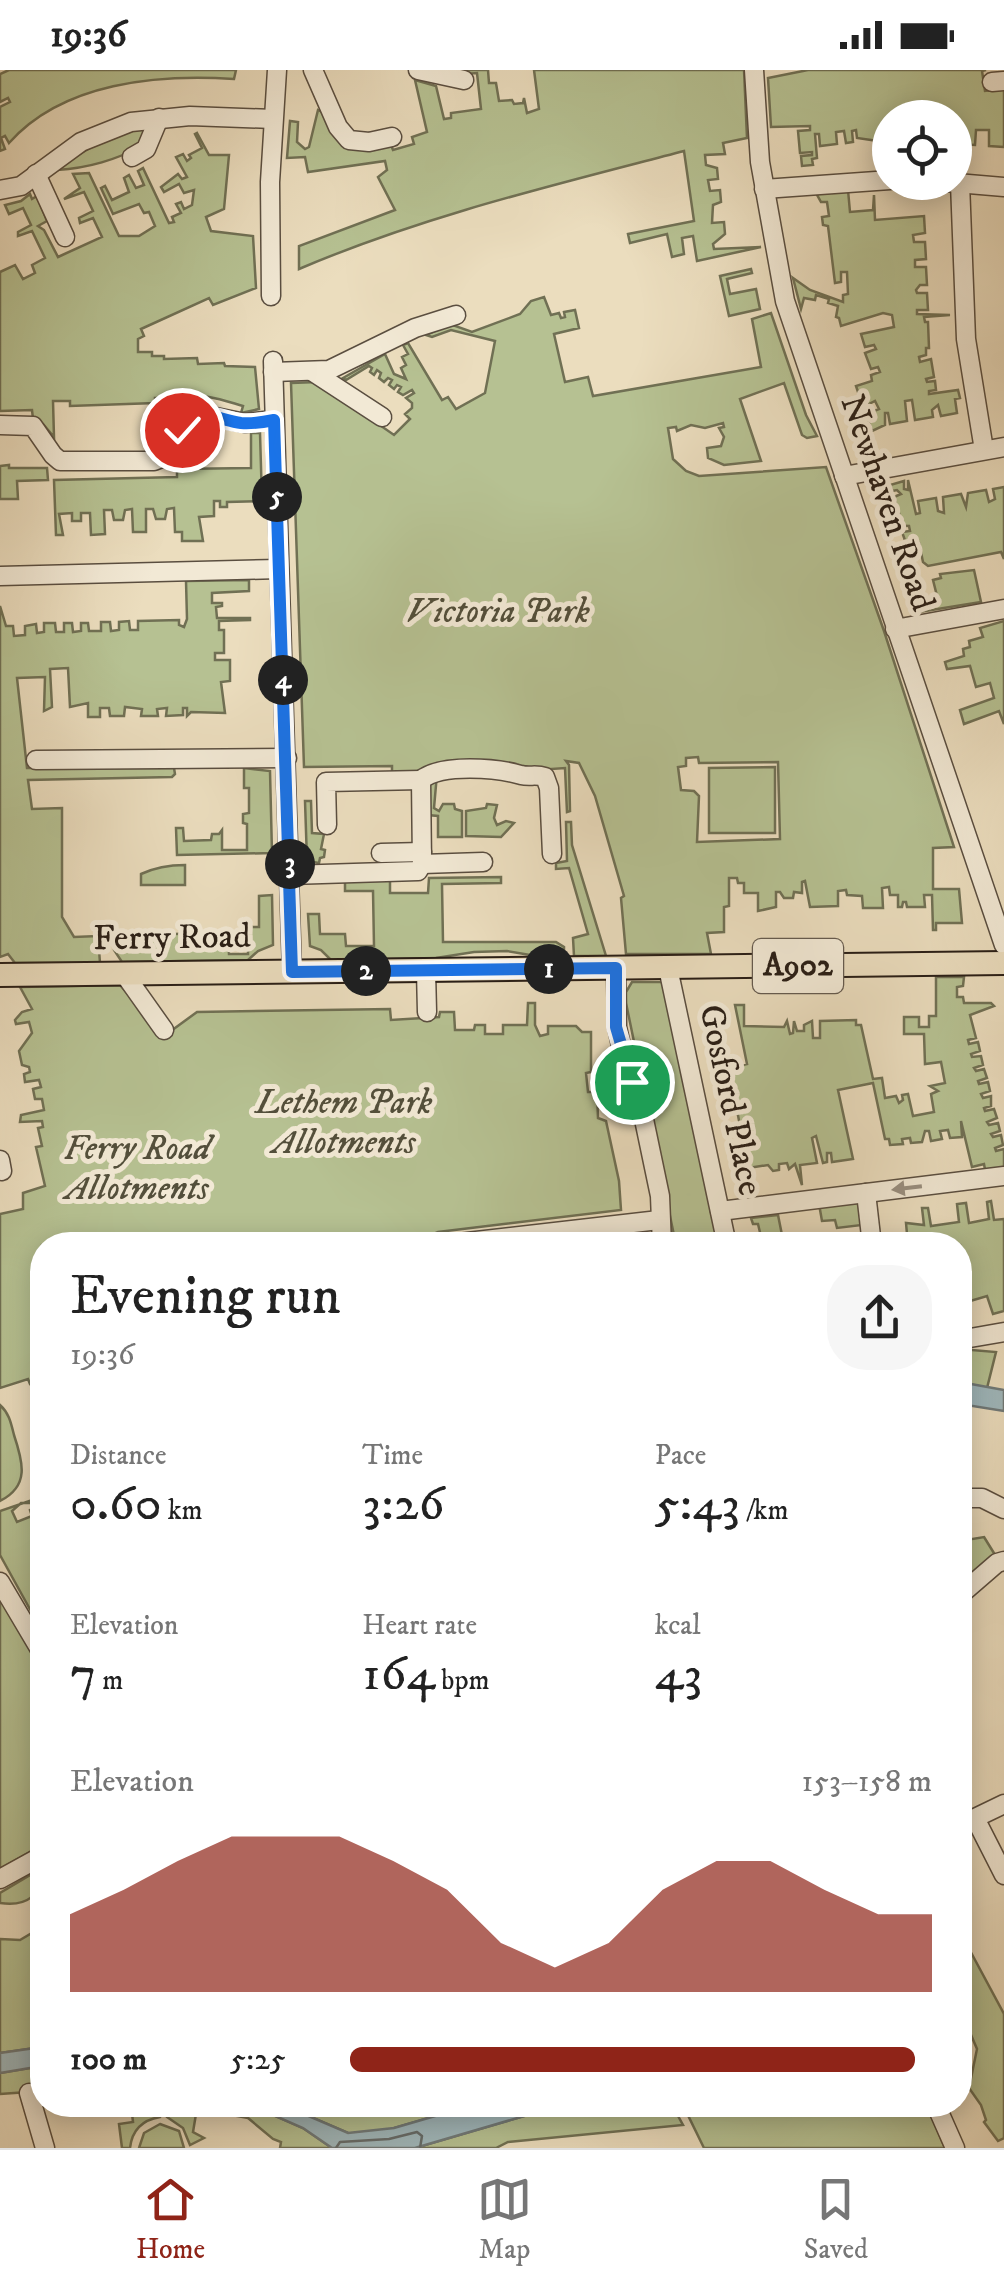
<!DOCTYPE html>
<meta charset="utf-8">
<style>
body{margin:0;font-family:"IM FELL DW Pica",serif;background:#f6f6f6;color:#222;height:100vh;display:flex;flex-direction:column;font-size:38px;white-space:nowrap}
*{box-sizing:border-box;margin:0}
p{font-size:32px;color:#767676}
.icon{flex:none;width:55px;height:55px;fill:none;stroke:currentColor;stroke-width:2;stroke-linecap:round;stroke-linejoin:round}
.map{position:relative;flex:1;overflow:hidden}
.panel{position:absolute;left:30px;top:1162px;width:942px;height:885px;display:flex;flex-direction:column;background:#fff;border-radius:40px;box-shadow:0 5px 25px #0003}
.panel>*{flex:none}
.controls{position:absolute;left:872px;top:30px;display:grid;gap:20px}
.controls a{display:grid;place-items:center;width:100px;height:100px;border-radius:50%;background:#fff;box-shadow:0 5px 25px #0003;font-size:50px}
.pin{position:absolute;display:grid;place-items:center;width:85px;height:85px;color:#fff;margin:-42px;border:5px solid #fff;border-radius:50%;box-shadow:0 2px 10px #0007}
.km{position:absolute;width:50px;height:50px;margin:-25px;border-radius:50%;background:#222;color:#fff;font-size:28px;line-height:50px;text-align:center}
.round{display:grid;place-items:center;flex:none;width:105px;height:105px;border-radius:40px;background:#f6f6f6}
.overview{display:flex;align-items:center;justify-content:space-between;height:170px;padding:0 40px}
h1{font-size:55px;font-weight:600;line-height:75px}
.stats{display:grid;grid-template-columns:repeat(3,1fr);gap:15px;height:170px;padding:10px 40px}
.stats div{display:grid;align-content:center}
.stats b{font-size:50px;font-weight:600}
.stats small{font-size:28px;font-weight:400}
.stats p{font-size:28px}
.chart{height:280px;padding:20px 40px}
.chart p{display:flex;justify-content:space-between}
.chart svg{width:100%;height:180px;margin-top:10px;fill:#8f2418;opacity:.7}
ul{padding:0 40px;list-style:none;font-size:32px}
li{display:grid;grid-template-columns:160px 120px 1fr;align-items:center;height:75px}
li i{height:25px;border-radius:12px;background:#8f2418}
.status{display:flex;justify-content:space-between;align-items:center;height:70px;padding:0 50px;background:#fff;direction:ltr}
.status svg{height:28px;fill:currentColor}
.menu{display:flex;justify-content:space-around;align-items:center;height:140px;border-top:2px solid #e0e0e0;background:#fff;font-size:28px;color:#767676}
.menu a{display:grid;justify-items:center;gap:5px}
.menu .current{color:#8f2418}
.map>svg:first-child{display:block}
</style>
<div class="status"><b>19:36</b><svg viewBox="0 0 49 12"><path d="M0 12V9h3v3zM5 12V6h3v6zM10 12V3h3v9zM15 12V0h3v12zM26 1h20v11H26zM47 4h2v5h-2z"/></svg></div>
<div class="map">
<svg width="1004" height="2078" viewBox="0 0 1004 2078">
<rect width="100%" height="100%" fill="#ebddbe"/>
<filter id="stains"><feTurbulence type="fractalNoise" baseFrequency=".002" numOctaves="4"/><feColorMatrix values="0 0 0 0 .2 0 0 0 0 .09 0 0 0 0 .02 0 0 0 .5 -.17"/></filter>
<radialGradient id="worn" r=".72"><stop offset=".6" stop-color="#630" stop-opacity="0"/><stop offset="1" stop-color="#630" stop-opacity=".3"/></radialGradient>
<!-- green -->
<g fill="#b6c192" stroke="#707054" stroke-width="2.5" fill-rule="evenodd">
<path d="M9,0H236L234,9C158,4 63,12 9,73L5,66L1,68L5,79L0,81V37L10,32L8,28L0,32V4Z"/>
<path d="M463,0H488L489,13H496L499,31L512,30L514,34L523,33L524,28L527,43L539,39L534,0H744L747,68L723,73L725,84L705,85L706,95L717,98L718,109L708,110L710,121L720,120L721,132L713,135L712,153L724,152L725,164L713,174L714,179L761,177L697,191L693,166L682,168L684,184L672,187L667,164L630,173L628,164L694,151L684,81C554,115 423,146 299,199V176L395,140L378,107L387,100L385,91L308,102L305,87L287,88L290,51L298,52L297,72L305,79L309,77L318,40L322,42C342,81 348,82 391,75L393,80L414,74L412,67L427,62L415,10L436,16L444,49L451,48V43L481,39L477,3L464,4Z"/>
<polygon points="808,0 986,0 982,1 985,21 1004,19 1004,77 989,76 989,60 976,60 975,75 959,74 960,59 955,58 955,48 890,48 890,72 885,71 885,63 879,63 878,71 857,68 856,60 852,61 853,72 846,73 844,61 836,62 837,74 820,76 819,64 815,64 817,88 812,89 813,95 802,96 801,86 812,85 812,82 800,83 798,61 810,60 810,56 771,57 768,8"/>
<path d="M150,56L145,75C115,90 89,98 57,100C89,75 111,66 150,56Z"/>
<path d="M197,63L209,85H229L224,139L206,147L211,161L253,166L256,218L213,235L209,228L141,259L144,266L138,269V282H152V286H164V289L197,288L198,294L224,293L225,296L255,297L259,339L241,343L243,336C222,330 204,323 182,327V342L172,366L170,328H155V333L70,336V331H53L54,367L43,354L33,349L32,340L0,341V202L15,195L23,209L35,203L32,195L45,188L32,161L18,166V162L31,155L23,138L9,144L5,135L21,131L30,124L32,129L37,126L47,151L38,156L44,160L58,187L102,167L93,148L80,153L79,148L93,141L84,122L64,129L80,118L73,104L89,103L119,166H139L155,156L149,142L144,143L139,134L113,144L101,118L105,116L112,130L129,122L124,108L129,105L136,118L144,115L138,101L143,98L169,153L174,152L172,147L181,143L176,134L181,132L184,139L192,135L194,120L184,123L179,114L164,122L161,117L178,104L182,109L187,107L176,87L183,84L187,91L191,88L189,85L202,78L195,64Z"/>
<polygon points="848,120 850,142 873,140 874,125 875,150 924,146 925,163 913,165 914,172 925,172 926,189 915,190 915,197 926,197 927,215 920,215 916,220 917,223 927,223 928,240 917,240 917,244 950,245 924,247 925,252 928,252 929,278 926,278 926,285 919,287 920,292 931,289 934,307 926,309 927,312 935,311 936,320 929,321 929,324 958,320 960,328 955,329 957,343 941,346 938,335 932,340 933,347 915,350 912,330 905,331 907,351 890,354 888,343 885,343 885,355 872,361 866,344 879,339 875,331 863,337 856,316 872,311 871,305 880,302 878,297 871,299 865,283 876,279 874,275 865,277 861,264 894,257 892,245 883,243 841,256 839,248 836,247 838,236 828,233 829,229 816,225 815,230 804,228 801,239 793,208 810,220 843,232 843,225 848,224 847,202 841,202 841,212 835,213 828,156 823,155 822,147 829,146 827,132 821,132 816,123"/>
<polygon points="751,199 752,203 727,209 730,224 756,219 760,239 729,246 720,206"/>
<path d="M544,227L551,245L559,243L561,248L565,247L564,242L575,240L579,258L554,264L565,312L588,307L593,326L761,297L752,249L771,243L806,345L817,366L807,368L802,365L784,313L740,329L761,391L724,395L708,388L707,378L721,376L724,367L719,358L724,357L723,353L705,358L691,355L677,361L676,357L668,358L673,389L686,401L699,406L826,397L884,561L954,777L933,778V819H959L962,853H936V860H933L932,825H924L925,837H907L906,832H903L902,837H898V825H890L889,817L882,818L883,838H863L862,826L847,825L846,820L838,821V836L810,837L805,811L802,812V823L794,822L793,828H784L780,822H776V837L758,841V823H744V813H738L737,808H729V836L724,837V862L707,863L711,884H626L621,828L624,826L595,726L579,693L566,691L569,695L570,741L567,742L565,698L523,701L518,695H459L392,706V696L304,697L291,313L318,312L394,365L410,349L405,344L412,338V333L406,328L414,323L412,320L403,325L398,322L401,317L397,315L394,319L389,315L392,310L388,308L384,312L379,308L381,303L377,300L374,305L370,302L372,298L369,296L346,310L343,308L385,284L394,304L406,309L401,298L406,295L402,287L408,284L403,275L408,273L442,330L448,327L456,339L485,323L495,271L451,260L432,267L426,265L450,254L472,262L520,244L531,231ZM698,687L699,693L778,692L780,769L697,772L699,726L694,721L681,720L678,697L686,696V688Z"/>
<polygon points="251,363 260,363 262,431 227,432 227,437 220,437 220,431 214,431 214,446 199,447 203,471 182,471 182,462 175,462 174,438 167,439 165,449 156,449 153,439 146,439 146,462 133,462 132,439 125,440 123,450 114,450 112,440 104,440 105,464 91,465 90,443 81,443 81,451 72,451 72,443 59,444 63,465 56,465 54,410 177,407 177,399 251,398"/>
<polygon points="9,395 9,398 47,398 48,410 17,411 18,429 0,429 0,396"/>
<polygon points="908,410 916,444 920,443 918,431 936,428 938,441 944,443 943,427 961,424 966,437 968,423 986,420 989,432 995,429 993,419 1004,417 1004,489 1001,482 928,496 923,492 919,473 899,476 906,473 902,462 910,461 909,456 880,455 894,451 896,455 902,453 894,427 901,424 897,420 892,421 890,415 904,411 904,419 908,420"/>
<polygon points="974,500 981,532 919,542 917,532 937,526 933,510 941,508 940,504"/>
<polygon points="249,510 249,521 212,523 212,533 222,533 222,536 216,537 217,548 250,548 250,550 219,551 219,560 224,560 224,583 215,583 215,590 230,590 230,611 221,612 225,643 191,642 187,646 187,638 183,638 183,645 166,646 167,638 157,639 158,646 141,646 142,639 125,637 124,646 110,646 109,638 100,638 100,647 88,647 88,633 70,637 68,598 50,599 52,637 44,641 45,607 17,608 27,698 174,698 175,704 172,707 28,710 32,739 62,738 62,847 74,867 98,866 100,893 15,893 8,884 0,887 0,536 6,556 13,556 14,566 25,565 25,556 36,554 37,563 44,562 44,553 55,553 56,562 64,562 64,553 72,553 73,562 81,561 81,553 88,553 89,561 101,561 101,552 110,552 111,561 119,560 119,552 129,551 130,560 138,560 138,551 179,550 179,555 184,557 187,549 186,511"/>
<polygon points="1004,551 1004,654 999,641 964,654 960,640 994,628 990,613 976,617 970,596 947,599 945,592 964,586 963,579 970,577 969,571 983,567 980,558"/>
<polygon points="775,697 775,763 709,763 709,698"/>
<polygon points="244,698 270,701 272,783 177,785 176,758 183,758 184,771 211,770 212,764 219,764 222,760 222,780 247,780 247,754 243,753 243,744 249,743 249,718 244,718"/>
<polygon points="437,704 434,738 439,741 443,734 454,734 455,739 462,741 462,767 438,767 438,746 428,745 428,709"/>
<polygon points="305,731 311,731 312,763 324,764 321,779 325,780 324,787 320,788 319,793 307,791"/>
<polygon points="487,734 497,735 494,748 497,755 506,751 514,753 501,767 466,766 466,741 486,738"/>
<polygon points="566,752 571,752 572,775 606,886 574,886 573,868 588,864 569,798 556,799 556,793 567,791"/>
<path d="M185,795V815H141V804C156,797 169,795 185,795Z"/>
<polygon points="501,807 501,813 442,814 443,872 556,872 564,877 564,886 536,886 507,881 474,882 436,888 331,890 321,880 310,876 308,844 319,844 320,864 345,864 346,876 374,876 373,821 345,821 345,810 390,810 390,823 428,823 429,808"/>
<polygon points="272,825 273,875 258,881 248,890 122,892 114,880 115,865 228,863 229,884 248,884 248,857 259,857 259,826"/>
<polygon points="936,907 964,907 963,916 957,917 957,927 963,927 964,933 991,933 994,936 970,945 976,968 968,970 969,974 978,972 980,981 971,984 972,987 981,986 983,995 974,998 976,1001 984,999 987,1008 978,1011 979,1014 988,1012 990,1021 981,1024 983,1028 991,1026 991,1036 984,1038 985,1041 994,1039 997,1048 987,1052 989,1055 998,1053 1000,1061 991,1064 993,1067 1001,1065 1003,1075 995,1078 996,1081 1004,1079 1004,1102 986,1105 984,1094 972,1097 961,1051 962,1067 950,1068 948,1060 940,1061 942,1069 931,1071 929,1061 925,1061 922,1072 911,1073 910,1068 902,1069 903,1074 890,1075 889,1069 885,1069 873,1013 838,1020 853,1089 832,1092 831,1083 827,1083 827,1092 823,1093 816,1066 812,1068 817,1093 800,1095 802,1115 795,1094 789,1099 787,1093 779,1094 779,1100 773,1101 768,1095 748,1098 729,998 747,994 735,935 744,935 744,956 784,957 787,951 790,964 793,963 794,951 797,961 804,961 804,955 812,951 813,968 820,968 820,951 856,950 856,955 861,955 873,1009 882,1008 885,1028 896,1026 899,1033 903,1030 902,1025 908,1024 913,1046 934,1042 931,1024 938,1021 930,1016 945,1013 941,992 925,994 924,964 904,964 904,947 919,947 919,957 929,957 929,946 936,946"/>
<polygon points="632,912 665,912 719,1175 676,1175 626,933 626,922"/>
<polygon points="120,915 164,966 197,942 390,939 391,950 439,947 440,942 454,942 455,960 474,960 475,955 485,955 485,964 503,964 503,955 527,955 528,933 535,933 535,955 540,966 548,964 548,956 576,956 582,962 591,962 591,1002 586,1003 588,1022 597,1022 598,1048 606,1051 619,1111 621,1140 438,1162 409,1175 42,1175 42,1311 30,1314 28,1309 0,1318 0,1144 23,1139 23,1123 45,1116 36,1077 42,1076 38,1058 43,1057 42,1051 20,1052 21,1045 44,1040 42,1029 35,1029 33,1019 41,1017 39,1010 25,1012 24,1004 30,1002 29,997 22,995 19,981 32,963 29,952 16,954 15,950 22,942 32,939 20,917"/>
<polygon points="859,1129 862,1155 837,1158 835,1150 822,1151 819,1134"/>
<polygon points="991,1131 994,1150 1004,1149 1004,1241 993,1244 987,1226 960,1234 960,1175 908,1175 906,1153 924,1155 922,1138 928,1138 931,1156 959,1152 957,1134 966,1133 969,1153 989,1149 987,1132"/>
<polygon points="778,1145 784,1175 763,1175 758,1154 753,1154 751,1148"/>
<polygon points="960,1279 996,1282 987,1318 960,1312"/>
<path d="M0,1335C9,1343 11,1353 14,1365C23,1392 30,1416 0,1431Z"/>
<polygon points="32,1430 33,1433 21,1433 12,1441 17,1452 32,1446 30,1440 35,1437 42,1454 42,1561 0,1485 0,1441"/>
<polygon points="984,1467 997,1488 960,1514 960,1471"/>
<polygon points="0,1519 42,1593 42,1775 0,1799"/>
<path d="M42,1798C43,1825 27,1837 0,1833V1823Z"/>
<polygon points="42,1857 42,1977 0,1983 0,1869 20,1870"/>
<polygon points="960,1862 1004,1944 1004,2068 998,2071 984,2052 986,2050 981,2035 969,2018 977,1979 960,1939"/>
<polygon points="42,1996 42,2021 0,2024 0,2003"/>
<path d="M131,2035H161L160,2047C142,2050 132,2060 130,2078H122L119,2054L133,2052Z"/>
<polygon points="170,2035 250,2035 303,2058 332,2078 280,2078 281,2072 273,2069 248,2048 205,2040 203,2045 196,2044 193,2062 204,2068 190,2075 183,2058 167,2047"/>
<polygon points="283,2035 473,2035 394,2058 402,2078 348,2063"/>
<polygon points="672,2035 683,2055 508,2072 496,2078 415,2078 531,2044 639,2045"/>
<polygon points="683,2035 737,2038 739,2035 927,2035 945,2078 704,2078"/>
<polygon points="160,2054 179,2061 184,2078 139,2078 144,2063"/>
</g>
<!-- water -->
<g fill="#9fb8bd" stroke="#707a7a" stroke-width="2.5">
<polygon points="960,1312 1004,1320 1004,1341 960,1334"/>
<polygon points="42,1977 42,1996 0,2003 0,1983"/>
<polygon points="250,2035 283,2035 348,2063 394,2058 473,2035 673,2035 639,2045 531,2044 415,2078 332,2078 303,2058"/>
</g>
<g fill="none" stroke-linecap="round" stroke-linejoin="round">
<!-- shore -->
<polyline stroke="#646b6a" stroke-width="2.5" points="336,2078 340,2072 389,2069 417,2062 422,2066 420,2078"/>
<!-- minor casing -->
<g stroke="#5a4e40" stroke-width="21">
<g id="minor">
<polyline points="313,0 338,57 349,70 369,72 392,67"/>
<polyline points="418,0 464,10"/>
<polyline points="754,0 760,92 785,231 1004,875"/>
<polyline points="992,12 1004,11"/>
<polyline points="132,87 146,79 159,48"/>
<polyline points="36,104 65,167"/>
<polyline points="945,112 1004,117"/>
<polyline points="960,113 966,269 984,380"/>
<polyline points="764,119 890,110"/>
<polyline points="0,120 21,116 81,72 131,52 190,46 273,49"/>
<polyline points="271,226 270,112 277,0"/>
<polyline points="273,291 292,902"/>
<polyline points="273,302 329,300 415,258 456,245"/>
<polyline points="313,302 382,347"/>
<polyline points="0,355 33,356 53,385 60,391 154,391 169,385 188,352 195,347 206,345 245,353 274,350"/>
<polyline points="844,406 1004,377"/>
<polyline points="0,506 279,499"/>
<polyline points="895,559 1004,539"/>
<polyline points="36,690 287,688"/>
<polyline points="327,755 326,712 421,710"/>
<polyline points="381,783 422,782"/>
<polyline points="422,794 483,792"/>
<path d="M290,805L418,801L422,794L421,710C441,693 498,698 521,705C530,707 536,704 545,707L549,718L552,784"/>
<polyline points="616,898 617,957 625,994 641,1035 660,1126 662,1175"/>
<polyline points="668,898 727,1175"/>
<polyline points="426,901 427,942"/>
<polyline points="125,905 164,960"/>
<polyline points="601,1009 630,1009"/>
<polyline points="0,1090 2,1101"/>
<polyline points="866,1123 872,1175"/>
<polyline points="720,1141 1004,1106"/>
<polyline points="441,1175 659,1150"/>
<polyline points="970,1268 1004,1262"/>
<polyline points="960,1428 982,1428 1004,1439"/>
<polyline points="0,1512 42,1583"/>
<polyline points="960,1525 997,1493 1004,1491"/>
<polyline points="1004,1734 975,1748 1004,1805"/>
<polyline points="0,1809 42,1786"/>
<polyline points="29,2023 45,2078"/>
<polyline points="936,2035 955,2078"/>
</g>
</g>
<!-- major casing -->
<g stroke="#291e16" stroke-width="26">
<polyline id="major" points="0,905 1004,893"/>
</g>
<!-- minor -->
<use href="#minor" stroke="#f2e9d5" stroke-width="18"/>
<!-- major -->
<use href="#major" stroke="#ebddbe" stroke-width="22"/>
</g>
<!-- one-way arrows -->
<defs><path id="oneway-solid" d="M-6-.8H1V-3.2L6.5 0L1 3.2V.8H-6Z" transform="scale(2.5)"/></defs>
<use fill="#988e7f" href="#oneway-solid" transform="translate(907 1118) rotate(173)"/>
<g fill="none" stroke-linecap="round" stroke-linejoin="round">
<!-- route casing -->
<g stroke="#fff" stroke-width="20">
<path id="route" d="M182,360C198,335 218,350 241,353C253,354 264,352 274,350L292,902L616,898V957L632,1012"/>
</g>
<!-- route -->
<use href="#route" stroke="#1a73e8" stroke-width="12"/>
</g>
<g text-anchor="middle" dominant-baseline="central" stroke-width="10" stroke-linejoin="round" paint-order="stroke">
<!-- shield labels -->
<rect fill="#f2e9d5" stroke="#655b4f" stroke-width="2.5" x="753" y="869" width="90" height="54" rx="8"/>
<g font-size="32" font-weight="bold" fill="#291e16">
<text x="798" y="896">A902</text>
</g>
<!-- street labels -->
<g font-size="35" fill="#291e16" stroke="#f2e9d5">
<text transform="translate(887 433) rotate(71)">Newhaven Road</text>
<text transform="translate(172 868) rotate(-1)">Ferry Road</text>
<text transform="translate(730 1030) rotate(78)">Gosford Place</text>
</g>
<!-- park labels -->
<g font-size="35" font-style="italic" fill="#534f3b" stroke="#f2e9d5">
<text x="498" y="542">Victoria Park</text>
<text x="344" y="1033">Lethem Park<tspan x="344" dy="40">Allotments</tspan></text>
<text x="137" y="1079">Ferry Road<tspan x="137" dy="40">Allotments</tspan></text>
</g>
</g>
<rect width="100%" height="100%" filter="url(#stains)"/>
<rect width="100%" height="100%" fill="url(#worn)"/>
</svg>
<div class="controls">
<a><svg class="icon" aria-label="locate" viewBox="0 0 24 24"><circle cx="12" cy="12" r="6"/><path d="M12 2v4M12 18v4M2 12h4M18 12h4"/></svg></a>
</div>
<div class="pin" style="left:632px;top:1012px;background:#1e9e55"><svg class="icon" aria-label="arrive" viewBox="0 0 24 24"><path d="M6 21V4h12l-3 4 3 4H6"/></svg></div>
<div class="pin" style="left:182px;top:360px;background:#d93025"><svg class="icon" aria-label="check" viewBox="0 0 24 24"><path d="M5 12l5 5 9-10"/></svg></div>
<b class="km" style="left:549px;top:899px">1</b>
<b class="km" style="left:366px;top:901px">2</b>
<b class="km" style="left:290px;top:794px">3</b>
<b class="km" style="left:283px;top:610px">4</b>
<b class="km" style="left:277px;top:427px">5</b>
<section class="panel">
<div class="overview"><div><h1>Evening run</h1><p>19:36</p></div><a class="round"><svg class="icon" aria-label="share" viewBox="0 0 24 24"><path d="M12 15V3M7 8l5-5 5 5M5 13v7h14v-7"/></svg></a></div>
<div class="stats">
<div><p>Distance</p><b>0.60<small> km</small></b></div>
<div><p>Time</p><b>3:26</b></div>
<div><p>Pace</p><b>5:43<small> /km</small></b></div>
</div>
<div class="stats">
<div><p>Elevation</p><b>7<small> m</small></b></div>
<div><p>Heart rate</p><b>164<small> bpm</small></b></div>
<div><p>kcal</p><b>43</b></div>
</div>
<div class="chart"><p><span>Elevation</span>153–158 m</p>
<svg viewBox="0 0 160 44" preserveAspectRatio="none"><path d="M0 44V25L10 19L20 12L30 6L40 6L50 6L60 12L70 19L80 32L90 38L100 32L110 19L120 12L130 12L140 19L150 25L160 25V44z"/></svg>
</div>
<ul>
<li><b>100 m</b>5:25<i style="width:97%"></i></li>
</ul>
</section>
</div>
<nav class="menu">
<a class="current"><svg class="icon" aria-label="home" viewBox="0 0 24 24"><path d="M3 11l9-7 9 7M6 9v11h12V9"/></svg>Home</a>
<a><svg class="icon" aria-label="map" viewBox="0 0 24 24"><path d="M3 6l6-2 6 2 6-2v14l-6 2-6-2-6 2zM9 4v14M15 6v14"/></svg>Map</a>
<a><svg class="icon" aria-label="saved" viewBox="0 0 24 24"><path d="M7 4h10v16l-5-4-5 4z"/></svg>Saved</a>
</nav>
